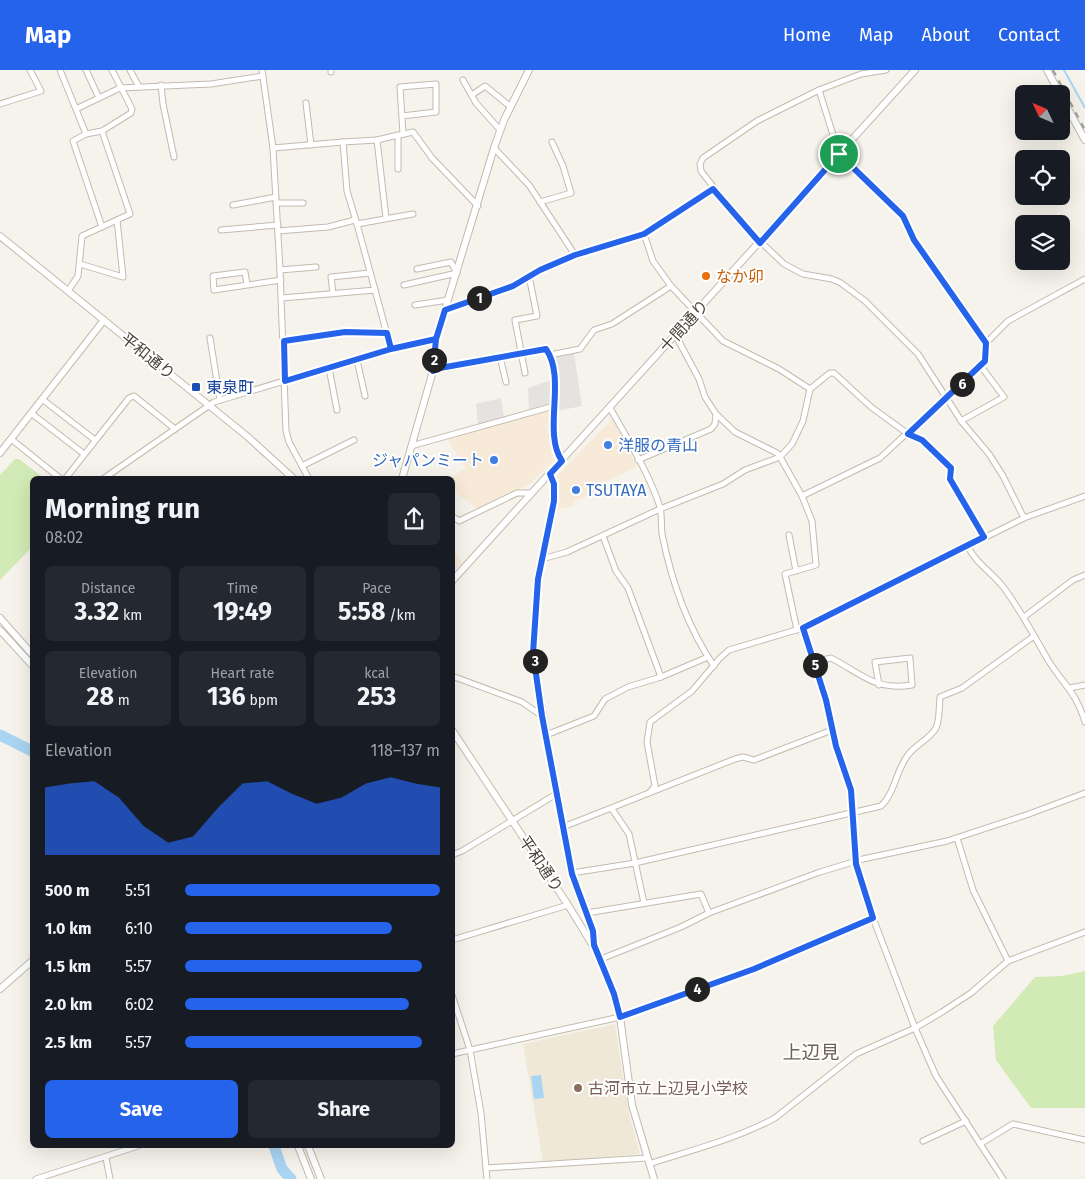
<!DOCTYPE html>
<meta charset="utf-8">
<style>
body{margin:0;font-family:"Fira Sans","Noto Sans JP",sans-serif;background:#242831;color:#f1f3f6;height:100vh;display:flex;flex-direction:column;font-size:19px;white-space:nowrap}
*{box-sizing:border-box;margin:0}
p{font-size:16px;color:#9ea1a6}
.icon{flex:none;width:28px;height:28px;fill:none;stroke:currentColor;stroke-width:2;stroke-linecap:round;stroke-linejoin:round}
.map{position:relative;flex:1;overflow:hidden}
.drawer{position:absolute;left:30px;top:406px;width:425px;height:672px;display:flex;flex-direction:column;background:#171b24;border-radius:8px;box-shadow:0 5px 20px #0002}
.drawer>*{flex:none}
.needle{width:32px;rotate:314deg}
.tools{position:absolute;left:1015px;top:15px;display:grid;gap:10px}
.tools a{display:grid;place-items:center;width:55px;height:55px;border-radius:8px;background:#171b24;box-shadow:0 5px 20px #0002;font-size:25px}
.pin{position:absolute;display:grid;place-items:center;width:42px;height:42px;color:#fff;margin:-21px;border:2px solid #fff;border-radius:50%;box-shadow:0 1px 5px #0007}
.km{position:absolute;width:25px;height:25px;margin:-12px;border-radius:50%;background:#222;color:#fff;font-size:14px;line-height:25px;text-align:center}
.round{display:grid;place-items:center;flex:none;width:52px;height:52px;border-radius:8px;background:#242831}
.overview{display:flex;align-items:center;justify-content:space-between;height:85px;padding:0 15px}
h1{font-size:28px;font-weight:700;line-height:38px}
.figures{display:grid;grid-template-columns:repeat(3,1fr);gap:8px;height:85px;padding:5px 15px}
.figures div{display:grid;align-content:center;border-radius:8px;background:#242831;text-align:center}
.figures b{font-size:25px;font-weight:700}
.figures small{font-size:14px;font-weight:400}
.figures p{font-size:14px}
.chart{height:140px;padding:10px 15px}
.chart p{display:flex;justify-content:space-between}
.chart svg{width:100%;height:90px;margin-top:5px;fill:#2563eb;opacity:.7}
.cta{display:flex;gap:10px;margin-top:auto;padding:10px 15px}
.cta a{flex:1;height:58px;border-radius:8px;background:#2563eb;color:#fff;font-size:20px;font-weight:700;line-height:58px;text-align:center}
.cta a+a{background:#242831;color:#f1f3f6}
ul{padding:0 15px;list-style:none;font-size:16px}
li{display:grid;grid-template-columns:80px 60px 1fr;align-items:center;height:38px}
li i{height:12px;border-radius:6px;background:#2563eb}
header{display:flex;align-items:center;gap:30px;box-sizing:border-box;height:70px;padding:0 25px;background:#2563eb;color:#fff}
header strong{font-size:24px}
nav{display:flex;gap:28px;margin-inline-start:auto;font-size:18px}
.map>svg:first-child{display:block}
</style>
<header>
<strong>Map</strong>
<nav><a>Home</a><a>Map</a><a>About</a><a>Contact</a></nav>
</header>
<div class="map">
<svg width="1085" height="1109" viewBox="0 0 1085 1109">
<rect width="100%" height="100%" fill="#f6f3ec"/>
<!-- commercial -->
<g fill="#f7ead8">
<polygon points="551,340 551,384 554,390 530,414 478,439 453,421 452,409 447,409 466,398 447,369"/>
<polygon points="612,349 637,397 594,417 595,423 573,431 574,436 555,440 557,424 555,408"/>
<polygon points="452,480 462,492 453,502 452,502"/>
</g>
<!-- education -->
<polygon fill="#efe8d6" points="615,954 628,1040 640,1084 543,1092 523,974"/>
<!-- green -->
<g fill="#d2eab5">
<polygon points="15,389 19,389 45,409 32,409 32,477 0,510 0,405"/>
<polygon points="1085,901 1085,1038 1031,1038 996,990 993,956 1035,907 1062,906"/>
</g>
<!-- parking -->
<g fill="#e5e3e0">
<polygon points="574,283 582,336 557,341 553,287"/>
<polygon points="551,310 551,335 529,341 528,318"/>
<polygon points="501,328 504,348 478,355 476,334"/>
</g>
<!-- water -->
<polygon fill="#a9d4f2" points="541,1005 544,1028 534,1029 531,1006"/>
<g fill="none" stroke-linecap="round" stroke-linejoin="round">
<!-- stream -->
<polyline stroke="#a9d4f2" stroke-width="2" points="1064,0 1085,38"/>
<!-- river -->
<g stroke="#a9d4f2" stroke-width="11">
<polyline points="0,665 32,681"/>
<polyline points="274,1076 282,1099 291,1109"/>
</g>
<!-- minor casing -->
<g stroke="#c2bbae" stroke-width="7">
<g id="minor">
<polyline points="60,0 86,64"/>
<polyline points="86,0 99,28"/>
<polyline points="130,0 139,17"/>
<polyline points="262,0 273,78 280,200 286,361 289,372 309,409"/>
<polyline points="331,0 331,2"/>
<polyline points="886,0 861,4 819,20 757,51 703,88 700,94 701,101 742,154 784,194 803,204 832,209 841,213 865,231 918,284 962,352 989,384 1003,406 1024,448"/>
<polyline points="463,10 476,33 500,60"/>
<polyline points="161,15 163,34 174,87"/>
<polyline points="472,25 485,16 511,37"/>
<polyline points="306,33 311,75"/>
<polyline points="0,34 41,21 30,0"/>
<polyline points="78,38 120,18 211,14 263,6"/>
<polyline points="402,46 436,42 436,14 400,17 403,64"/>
<polyline points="400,65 413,62 432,88 478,136"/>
<polyline points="273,78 343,72"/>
<polyline points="494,78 529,115 575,185"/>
<polyline points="540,132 571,123 563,96 552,72"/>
<polyline points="276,133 303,133"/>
<polyline points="233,135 276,127"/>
<polyline points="386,148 377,70 398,65 398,99"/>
<polyline points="357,154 347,121 343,72 377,70"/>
<polyline points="102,157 73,71 86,64 102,61 131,43 132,39 112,0"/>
<polyline points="221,160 278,155"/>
<polyline points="278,161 328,157 355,150"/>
<polyline points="644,164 653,191 671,216 723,271 779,299 810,319 830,303 834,303 871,337 908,364 921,370 951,398 950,409 984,467"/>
<polyline points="80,194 123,207 117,150"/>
<polyline points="280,200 316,197"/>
<polyline points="247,215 245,202 213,206 214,220 281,210"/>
<polyline points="404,215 457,203 451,192 417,199"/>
<polyline points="375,220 357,154 413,144"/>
<polyline points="68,221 78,206 82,166 130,144 102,61"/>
<polyline points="333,224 331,207 370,203"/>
<polyline points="282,228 375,220 391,279"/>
<polyline points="415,235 448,230"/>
<polyline points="445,239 513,216 540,200 575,185 644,164 713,119"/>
<polyline points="676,266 699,309 705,327 716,344 735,362 777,383 780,387 802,426 812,451 816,495 785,504 797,560"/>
<polyline points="210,268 220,330"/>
<polyline points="284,271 345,262 387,263"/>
<polyline points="986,273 1008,251 1085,209"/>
<polyline points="550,285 580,279 594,260 612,254 671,216"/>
<polyline points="500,287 506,312"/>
<polyline points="357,290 365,326"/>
<polyline points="329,298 337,340"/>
<path d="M433,301L546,279C566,308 543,364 562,391"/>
<polyline points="525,303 515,250 537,246 529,206"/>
<polyline points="42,329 95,370"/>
<path d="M610,338C628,370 649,403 660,437C662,446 661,455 662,464C671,509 688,558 714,596"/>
<polyline points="31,343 84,384"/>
<polyline points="961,351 1004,327 980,295"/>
<polyline points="11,369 61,409"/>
<polyline points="411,376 554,336"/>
<polyline points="638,390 711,359 715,354 716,344"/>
<polyline points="302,396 354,370"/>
<polyline points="550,403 554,414 554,431 538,509 533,583 566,776 572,803 593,861 594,875"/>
<polyline points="65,409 129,328 134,326 175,359"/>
<polyline points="103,409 214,332 391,279 436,269"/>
<polyline points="802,426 880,388 985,291 986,273 914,170 903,146 839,84 819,20"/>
<polyline points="452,446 459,451 517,423 532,423"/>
<polyline points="789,465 796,501"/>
<path d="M967,475C976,494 992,502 1004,518C1021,541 1034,566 1048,590C1063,614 1076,622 1085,652"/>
<polyline points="542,489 567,482 660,439 723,414 745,400 780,387 792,374 803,351 810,319"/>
<polyline points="1024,547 1073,510 1085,505"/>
<polyline points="803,558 826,630 835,676 851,720 856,794 873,848 915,958 936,1006 1003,1109"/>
<path d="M814,592L831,588C862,604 875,621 912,615L910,588L875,592L879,615"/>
<polyline points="452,606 522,632 542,646"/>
<polyline points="661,607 708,587"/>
<polyline points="1070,618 1085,615"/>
<polyline points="546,665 594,646 605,629 628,617 661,607 628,518 616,501 603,466"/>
<polyline points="650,722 655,716 647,672 650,652 692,621 720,588 729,580 803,558 1024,448 1085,426"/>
<polyline points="612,739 629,764 644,833"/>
<polyline points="563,757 735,689 743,687 754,690 832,660"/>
<polyline points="957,768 973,820 1008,891"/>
<polyline points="452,785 462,781 558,723"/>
<path d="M572,803L635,793L881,736C895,723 896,700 908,685C916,674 929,670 936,658C940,649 939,636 940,627L962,618L1034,566"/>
<polyline points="587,843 701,824 709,843"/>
<polyline points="452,870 568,835"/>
<polyline points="601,889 681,857 709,843 820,802 863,789 947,771 1029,744 1085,723"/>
<polyline points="452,925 470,980 481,1043 487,1109"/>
<polyline points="452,984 620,947 753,899 873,848"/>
<polyline points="923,1071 966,1051"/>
<polyline points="980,1074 1013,1054 1085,1070"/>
<polyline points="106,1088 110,1109"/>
<path d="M649,1094C692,1080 736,1069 775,1048L856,984L915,958L942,942L971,923L1008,891L1085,862"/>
<polyline points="486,1098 647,1088"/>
<polyline points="36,1109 138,1076"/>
</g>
</g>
<!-- tertiary casing -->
<g stroke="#c2bbae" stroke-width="8">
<g id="tertiary">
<polyline points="1047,0 1060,24"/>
<polyline points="1061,26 1085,70"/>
<polyline points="0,166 248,367 294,409"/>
<polyline points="0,383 104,250"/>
<polyline points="402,409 433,301 436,269 494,78 504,50 529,0"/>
<polyline points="452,511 915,0"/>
<polyline points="0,548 32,584"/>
<polyline points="0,560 32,595"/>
<polyline points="452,660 568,835 601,889 614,924 620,947 632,1035 654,1109"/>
<polyline points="0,919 32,891"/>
<polyline points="298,1076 311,1109"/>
<polyline points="308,1076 321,1109"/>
</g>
</g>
<!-- minor -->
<use href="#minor" stroke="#fff" stroke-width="5"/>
<!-- tertiary -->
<use href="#tertiary" stroke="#fff" stroke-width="6"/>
<!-- rail -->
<polyline stroke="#9a9a9a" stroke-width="2" stroke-dasharray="6 6" stroke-linecap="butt" points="1053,0 1085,60"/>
</g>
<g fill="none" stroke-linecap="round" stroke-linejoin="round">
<!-- route casing -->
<g stroke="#fff" stroke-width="10">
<path id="route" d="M839,84L760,173L713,119L644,164L575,185L540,200L513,216L445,240L436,269L391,279L285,311L284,271L345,262L387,263L391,279L436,269L433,301L440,298L546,279C567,309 542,362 562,391L550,404L554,414V431L538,509L533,583L542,646L572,804L593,861L594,875L614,924L620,947L754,899L873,848L856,794L851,720L836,676L826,630L803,558L984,467L950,409L951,398L922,370L908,364L985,291L986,273L914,170L903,146L839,84"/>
</g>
<!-- route -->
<use href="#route" stroke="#2563eb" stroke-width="6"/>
</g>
<!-- markers -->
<circle fill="#e8710a" stroke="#fff" stroke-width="2" cx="706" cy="206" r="5"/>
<rect fill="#1a4fb4" stroke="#fff" stroke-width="2" x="191" y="312" width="10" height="10" rx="2.5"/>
<g fill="#3f7fe0" stroke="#fff" stroke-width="2">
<circle cx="608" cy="375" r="5"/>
<circle cx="494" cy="390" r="5"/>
<circle cx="576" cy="420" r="5"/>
</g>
<circle fill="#8d6e63" stroke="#fff" stroke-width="2" cx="578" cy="1018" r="5"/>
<g text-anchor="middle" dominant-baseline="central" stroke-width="4" stroke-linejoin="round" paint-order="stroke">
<!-- food labels -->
<g font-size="16" fill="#c56008" stroke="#fff" text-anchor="start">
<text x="716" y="206">なか卯</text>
</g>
<!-- street labels -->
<g font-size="16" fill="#4b4439" stroke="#fff">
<text transform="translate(684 256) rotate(-48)">十間通り</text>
<text transform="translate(148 286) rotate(39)">平和通り</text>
<text transform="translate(541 794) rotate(56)">平和通り</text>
</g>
<!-- transit labels -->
<g font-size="16" fill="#164399" stroke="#fff" text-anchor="start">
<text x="206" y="317">東泉町</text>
</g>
<!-- shop labels -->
<g font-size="16" fill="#366cbe" stroke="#fff" text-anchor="start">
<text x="618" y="375">洋服の青山</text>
<text x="484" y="390" text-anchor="end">ジャパンミート</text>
<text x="586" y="420">TSUTAYA</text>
</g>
<!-- education labels -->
<g font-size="16" fill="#785e54" stroke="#fff" text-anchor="start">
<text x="588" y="1018">古河市立上辺見小学校</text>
</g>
<!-- quarter labels -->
<g font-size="19" fill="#6e6250" stroke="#fff">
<text x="811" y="982">上辺見</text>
</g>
</g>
</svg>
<div class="tools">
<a><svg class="needle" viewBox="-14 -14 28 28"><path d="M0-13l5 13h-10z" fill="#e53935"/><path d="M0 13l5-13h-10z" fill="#9ea1a6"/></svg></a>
<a><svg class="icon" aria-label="locate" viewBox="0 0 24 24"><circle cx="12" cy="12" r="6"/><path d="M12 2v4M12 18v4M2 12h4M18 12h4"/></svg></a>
<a><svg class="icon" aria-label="layers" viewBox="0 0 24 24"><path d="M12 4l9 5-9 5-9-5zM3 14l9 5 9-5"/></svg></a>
</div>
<div class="pin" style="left:839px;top:84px;background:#1e9e55"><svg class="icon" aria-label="arrive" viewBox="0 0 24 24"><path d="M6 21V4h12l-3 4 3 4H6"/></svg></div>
<b class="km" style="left:479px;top:228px">1</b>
<b class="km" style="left:434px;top:290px">2</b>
<b class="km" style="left:535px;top:591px">3</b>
<b class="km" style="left:697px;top:919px">4</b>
<b class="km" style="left:815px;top:595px">5</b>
<b class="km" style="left:962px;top:314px">6</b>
<section class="drawer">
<div class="overview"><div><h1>Morning run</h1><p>08:02</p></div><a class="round"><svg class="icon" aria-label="share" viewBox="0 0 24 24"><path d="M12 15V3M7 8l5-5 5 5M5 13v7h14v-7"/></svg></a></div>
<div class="figures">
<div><p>Distance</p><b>3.32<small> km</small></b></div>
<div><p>Time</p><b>19:49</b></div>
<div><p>Pace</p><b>5:58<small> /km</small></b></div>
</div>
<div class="figures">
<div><p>Elevation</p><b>28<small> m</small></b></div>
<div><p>Heart rate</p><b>136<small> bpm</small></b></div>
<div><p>kcal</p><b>253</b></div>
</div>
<div class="chart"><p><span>Elevation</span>118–137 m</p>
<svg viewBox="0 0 160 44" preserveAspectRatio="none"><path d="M0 44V11L10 9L20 8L30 16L40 30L50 38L60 35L70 21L80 9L90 8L100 14L110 19L120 16L130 9L140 6L150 9L160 11V44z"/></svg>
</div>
<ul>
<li><b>500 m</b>5:51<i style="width:100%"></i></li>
<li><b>1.0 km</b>6:10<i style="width:81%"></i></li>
<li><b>1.5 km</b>5:57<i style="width:93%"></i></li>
<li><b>2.0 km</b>6:02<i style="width:88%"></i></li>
<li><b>2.5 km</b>5:57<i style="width:93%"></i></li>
</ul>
<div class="cta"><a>Save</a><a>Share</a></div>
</section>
</div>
